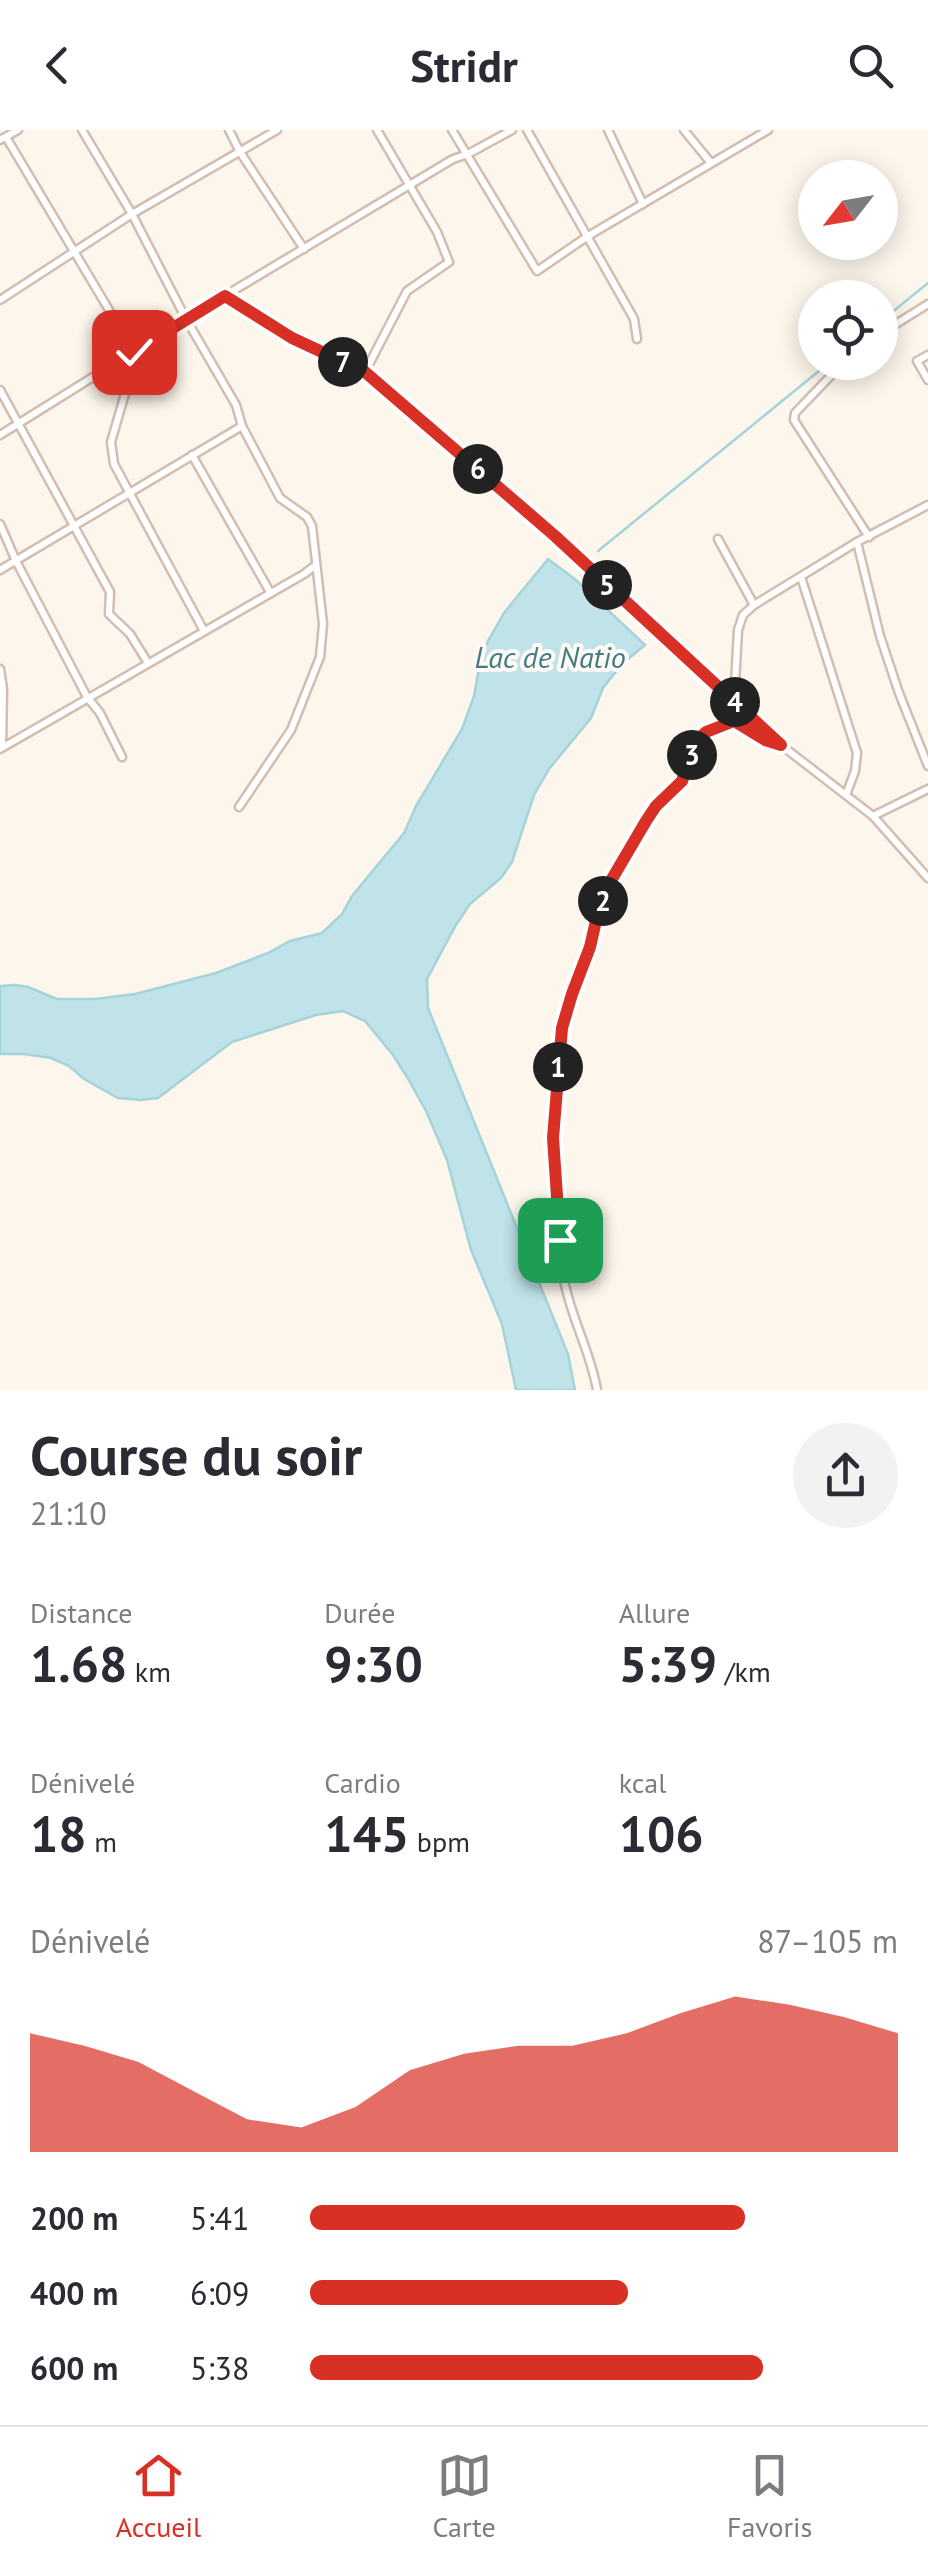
<!DOCTYPE html>
<html lang="fr">
<meta charset="utf-8">
<style>
body{margin:0;font-family:"PT Sans",sans-serif;background:#f2f2f3;color:#2b2b33;height:100vh;display:flex;flex-direction:column;font-size:38px;white-space:nowrap}
*{box-sizing:border-box;margin:0}
p{font-size:32px;color:#7c7c81}
.icon{flex:none;width:55px;height:55px;fill:none;stroke:currentColor;stroke-width:2;stroke-linecap:round;stroke-linejoin:round}
.map{position:relative;height:1260px;overflow:hidden}
.sheet{display:flex;flex-direction:column;background:#fff;flex:1}
.sheet>*{flex:none}
.needle{width:65px;rotate:239deg}
.fabs{position:absolute;left:798px;top:30px;display:grid;gap:20px}
.fabs a{display:grid;place-items:center;width:100px;height:100px;border-radius:50%;background:#fff;box-shadow:0 5px 25px #0003;font-size:50px}
.pin{position:absolute;display:grid;place-items:center;width:85px;height:85px;color:#fff;margin:-42px;border-radius:20px;box-shadow:0 5px 15px #0006}
.km{position:absolute;width:50px;height:50px;margin:-25px;border-radius:50%;background:#222;color:#fff;font-size:28px;line-height:50px;text-align:center}
.round{display:grid;place-items:center;flex:none;width:105px;height:105px;border-radius:52px;background:#f2f2f3}
.head{display:flex;align-items:center;justify-content:space-between;height:170px;padding:0 30px}
h1{font-size:55px;font-weight:700;line-height:75px}
.stats{display:grid;grid-template-columns:repeat(3,1fr);gap:15px;height:170px;padding:10px 30px}
.stats div{display:grid;align-content:center}
.stats b{font-size:50px;font-weight:700}
.stats small{font-size:28px;font-weight:400}
.stats p{font-size:28px}
.chart{height:280px;padding:20px 30px}
.chart p{display:flex;justify-content:space-between}
.chart svg{width:100%;height:180px;margin-top:10px;fill:#d93025;opacity:.7}
ul{padding:0 30px;list-style:none;font-size:32px}
li{display:grid;grid-template-columns:160px 120px 1fr;align-items:center;height:75px}
li i{height:25px;border-radius:12px;background:#d93025}
header{display:flex;justify-content:space-between;align-items:center;height:130px;padding:0 30px;background:#fff;font-size:45px;font-weight:700}
.menu{display:flex;justify-content:space-around;align-items:center;height:140px;border-top:2px solid #e1e1e2;background:#fff;font-size:28px;color:#7c7c81}
.menu a{display:grid;justify-items:center;gap:5px}
.menu .active{color:#d93025}
.map>svg:first-child{display:block}
</style>
<header><svg class="icon" aria-label="back" viewBox="0 0 24 24"><path d="M15 5l-7 7 7 7"/></svg>Stridr<svg class="icon" aria-label="search" viewBox="0 0 24 24"><circle cx="10" cy="10" r="6"/><path d="M15 15l6 6"/></svg></header>
<div class="map">
<svg width="928" height="1260" viewBox="0 0 928 1260">
<rect width="100%" height="100%" fill="#fdf6ec"/>
<!-- water -->
<polygon fill="#bfe3e8" stroke="#a5d3da" stroke-width="2.5" points="548,429 576,450 645,515 622,534 603,558 591,588 549,639 534,665 512,732 501,748 470,774 456,795 427,849 428,878 568,1224 575,1260 516,1260 502,1194 471,1120 447,1030 426,981 407,947 393,925 365,891 343,881 316,885 232,912 158,968 141,970 118,968 84,949 69,936 51,928 24,924 0,924 0,856 16,855 28,857 57,869 95,869 135,864 216,843 268,823 290,811 322,803 342,784 352,766 404,703 416,676 462,599 474,566 480,532 488,511 504,483"/>
<g fill="none" stroke-linecap="round" stroke-linejoin="round">
<!-- stream -->
<g stroke="#a5d3da" stroke-width="2.5">
<polyline points="880,192 928,153"/>
<polyline points="598,421 830,232"/>
</g>
<!-- street casing -->
<g stroke="#d1beb0" stroke-width="11">
<g id="street">
<polyline points="82,0 132,84 186,189 236,275 242,296 280,368 307,387 312,396 323,494 320,527 291,600 239,677"/>
<polyline points="229,0 240,22 304,119"/>
<polyline points="452,0 537,141 588,106 768,0"/>
<polyline points="527,0 634,189 637,209"/>
<polyline points="608,0 643,74"/>
<polyline points="684,0 711,33"/>
<polyline points="6,7 134,222 133,236 111,312 114,334 204,501"/>
<polyline points="0,10 18,0"/>
<polyline points="225,166 292,209 365,242 555,406 781,615 873,686 928,748"/>
<polyline points="0,170 132,84 277,0"/>
<polyline points="880,204 928,174"/>
<polyline points="928,225 917,231 928,250"/>
<polyline points="844,232 795,283 794,290 869,407"/>
<polyline points="365,242 407,161 449,132 437,102 377,0"/>
<polyline points="0,260 110,462 109,484 130,504 148,533"/>
<polyline points="0,305 186,189 453,29 468,24 512,0"/>
<polyline points="192,325 270,462"/>
<polyline points="0,394 16,431 87,567 100,583 122,627"/>
<polyline points="718,409 754,475"/>
<polyline points="857,412 880,506 899,563 928,636"/>
<polyline points="0,440 242,296"/>
<polyline points="801,447 857,623 855,641 846,665"/>
<polyline points="0,539 3,559 2,617"/>
<polyline points="734,572 738,500 743,485 754,475 857,412 928,375"/>
<polyline points="0,619 304,444 316,435"/>
<polyline points="873,686 928,659"/>
<path d="M597,1260C591,1223 571,1188 564,1150C552,1073 548,977 562,899C567,872 579,846 588,820C596,798 599,776 609,754C620,728 637,698 656,676C663,669 671,663 678,655C704,628 681,602 733,591L765,610L780,615"/>
</g>
</g>
<!-- street -->
<use href="#street" stroke="#fff" stroke-width="6"/>
</g>
<g fill="none" stroke-linecap="round" stroke-linejoin="round">
<!-- route casing -->
<g stroke="#fff" stroke-width="20">
<polyline id="route" points="134,222 225,166 292,208 365,242 555,406 781,615 765,610 734,591 706,602 698,609 682,651 656,676 646,691 609,754 598,782 590,817 572,864 562,898 553,1008 560,1110"/>
</g>
<!-- route -->
<use href="#route" stroke="#d93025" stroke-width="12"/>
</g>
<g text-anchor="middle" dominant-baseline="central" stroke-width="8" stroke-linejoin="round" paint-order="stroke">
<!-- water labels -->
<g font-size="30" font-style="italic" fill="#437c86" stroke="#fffaf3">
<text x="550" y="526">Lac de Natio</text>
</g>
</g>
</svg>
<div class="fabs">
<a><svg class="needle" viewBox="-14 -14 28 28"><path d="M0-13l5 13h-10z" fill="#e53935"/><path d="M0 13l5-13h-10z" fill="#7c7c81"/></svg></a>
<a><svg class="icon" aria-label="locate" viewBox="0 0 24 24"><circle cx="12" cy="12" r="6"/><path d="M12 2v4M12 18v4M2 12h4M18 12h4"/></svg></a>
</div>
<div class="pin" style="left:560px;top:1110px;background:#1e9e55"><svg class="icon" aria-label="arrive" viewBox="0 0 24 24"><path d="M6 21V4h12l-3 4 3 4H6"/></svg></div>
<div class="pin" style="left:134px;top:222px;background:#d93025"><svg class="icon" aria-label="check" viewBox="0 0 24 24"><path d="M5 12l5 5 9-10"/></svg></div>
<b class="km" style="left:558px;top:937px">1</b>
<b class="km" style="left:603px;top:771px">2</b>
<b class="km" style="left:692px;top:625px">3</b>
<b class="km" style="left:735px;top:572px">4</b>
<b class="km" style="left:607px;top:455px">5</b>
<b class="km" style="left:478px;top:339px">6</b>
<b class="km" style="left:343px;top:232px">7</b>
</div>
<section class="sheet">
<div class="head"><div><h1>Course du soir</h1><p>21:10</p></div><a class="round"><svg class="icon" aria-label="share" viewBox="0 0 24 24"><path d="M12 15V3M7 8l5-5 5 5M5 13v7h14v-7"/></svg></a></div>
<div class="stats">
<div><p>Distance</p><b>1.68<small> km</small></b></div>
<div><p>Durée</p><b>9:30</b></div>
<div><p>Allure</p><b>5:39<small> /km</small></b></div>
</div>
<div class="stats">
<div><p>Dénivelé</p><b>18<small> m</small></b></div>
<div><p>Cardio</p><b>145<small> bpm</small></b></div>
<div><p>kcal</p><b>106</b></div>
</div>
<div class="chart"><p><span>Dénivelé</span>87–105 m</p>
<svg viewBox="0 0 160 44" preserveAspectRatio="none"><path d="M0 44V15L10 18L20 22L30 29L40 36L50 38L60 33L70 24L80 20L90 18L100 18L110 15L120 10L130 6L140 8L150 11L160 15V44z"/></svg>
</div>
<ul>
<li><b>200 m</b>5:41<i style="width:74%"></i></li>
<li><b>400 m</b>6:09<i style="width:54%"></i></li>
<li><b>600 m</b>5:38<i style="width:77%"></i></li>
</ul>
</section>
<nav class="menu">
<a class="active"><svg class="icon" aria-label="home" viewBox="0 0 24 24"><path d="M3 11l9-7 9 7M6 9v11h12V9"/></svg>Accueil</a>
<a><svg class="icon" aria-label="map" viewBox="0 0 24 24"><path d="M3 6l6-2 6 2 6-2v14l-6 2-6-2-6 2zM9 4v14M15 6v14"/></svg>Carte</a>
<a><svg class="icon" aria-label="saved" viewBox="0 0 24 24"><path d="M7 4h10v16l-5-4-5 4z"/></svg>Favoris</a>
</nav>
